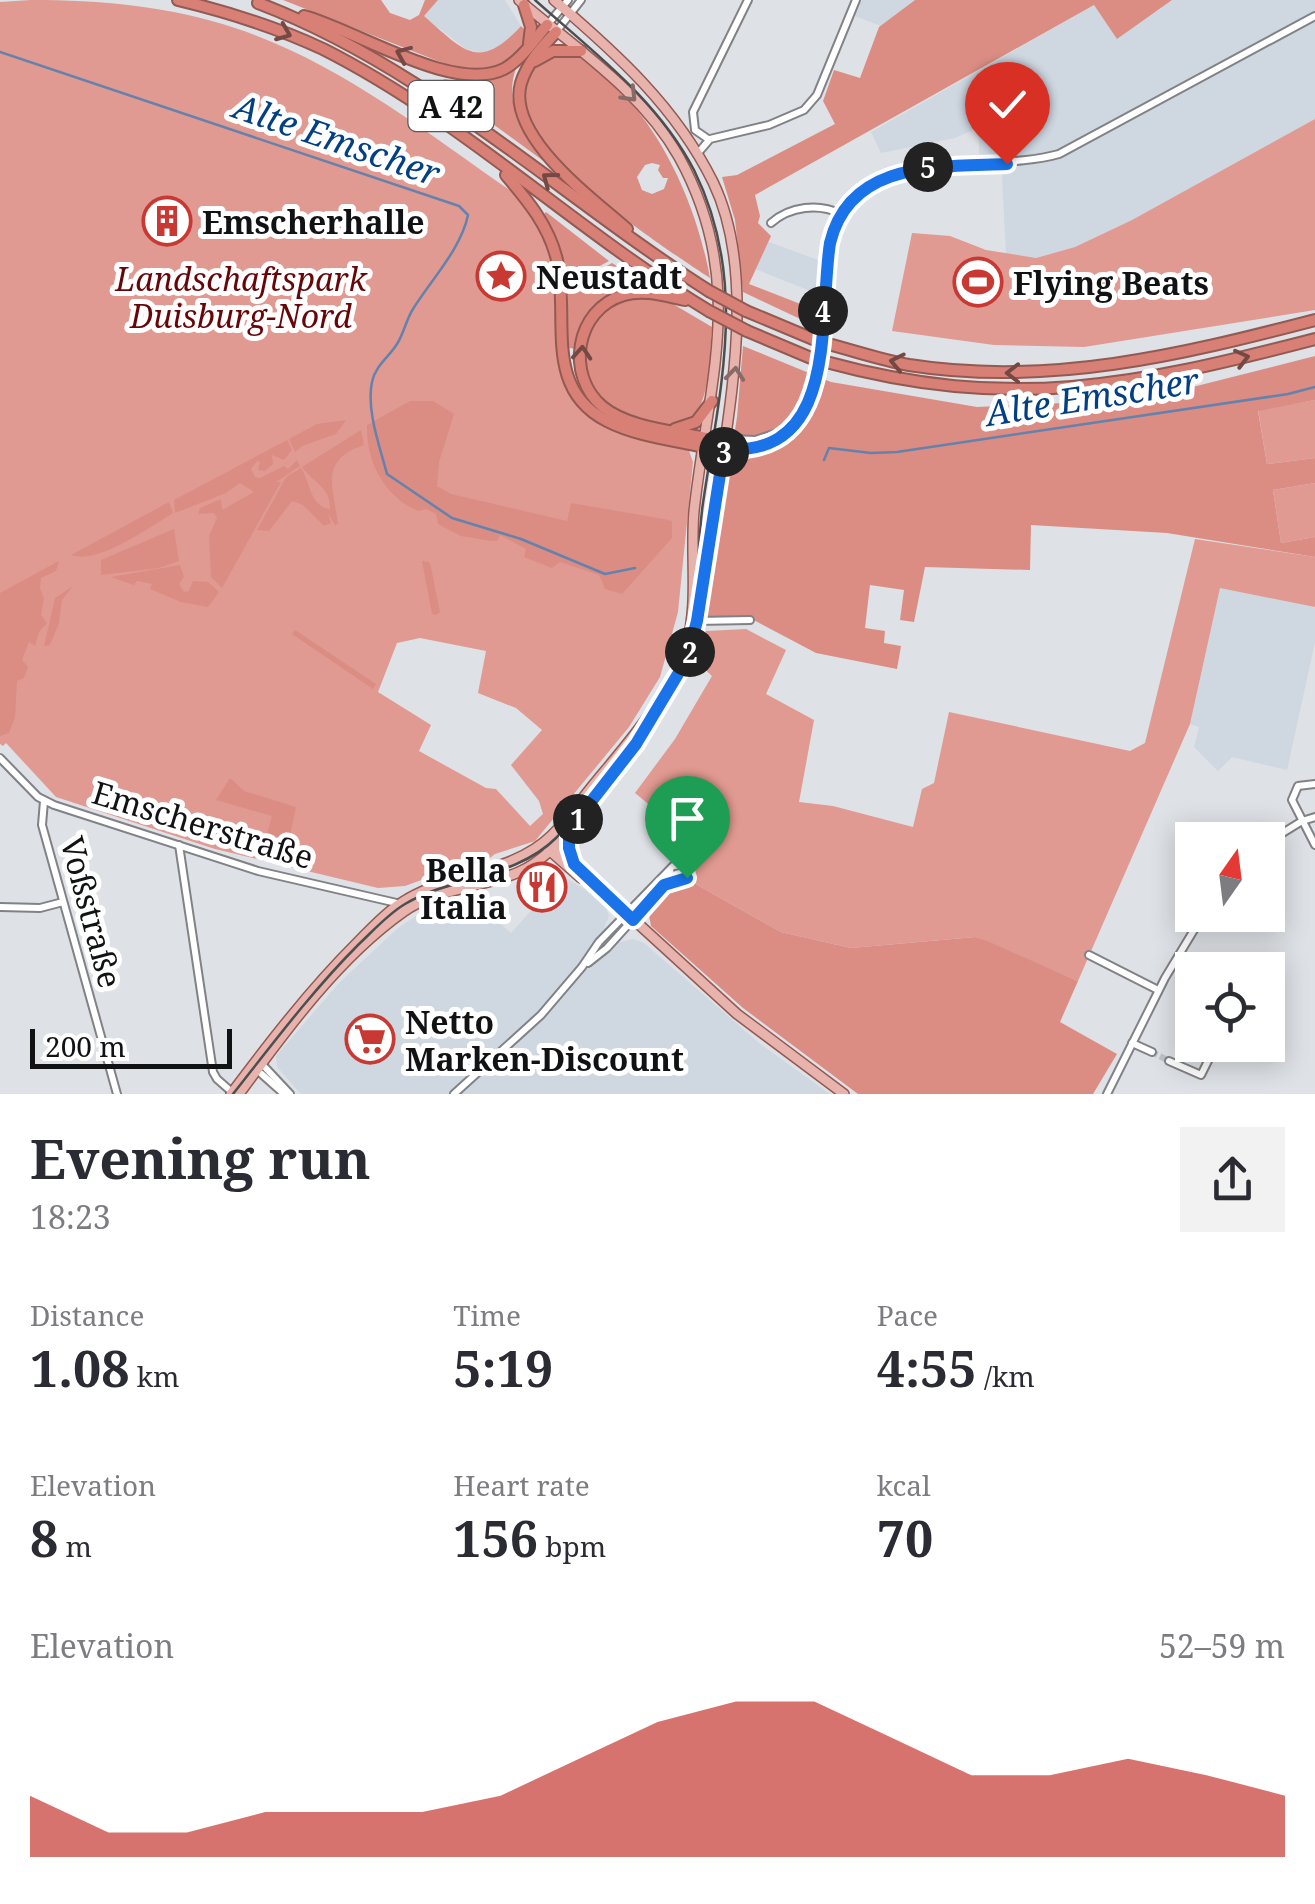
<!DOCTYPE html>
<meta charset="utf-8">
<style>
body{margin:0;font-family:"Noto Serif",serif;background:#f2f2f3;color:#2b2b33;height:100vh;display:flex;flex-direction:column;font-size:38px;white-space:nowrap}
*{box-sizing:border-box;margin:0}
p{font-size:32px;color:#7c7c81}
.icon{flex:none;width:55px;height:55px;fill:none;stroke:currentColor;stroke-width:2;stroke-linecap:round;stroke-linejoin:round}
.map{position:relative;height:1094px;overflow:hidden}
.details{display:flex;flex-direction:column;background:#fff;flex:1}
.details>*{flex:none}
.needle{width:65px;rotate:14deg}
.fabs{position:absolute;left:1175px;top:822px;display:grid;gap:20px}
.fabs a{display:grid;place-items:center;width:110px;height:110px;border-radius:0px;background:#fff;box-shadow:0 5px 25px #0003;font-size:50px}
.scale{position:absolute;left:30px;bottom:25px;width:202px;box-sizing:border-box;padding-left:10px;border:5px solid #111213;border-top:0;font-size:28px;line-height:35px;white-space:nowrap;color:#111213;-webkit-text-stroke:8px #fff;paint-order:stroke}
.pin{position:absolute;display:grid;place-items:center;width:85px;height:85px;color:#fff;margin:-102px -42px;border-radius:50% 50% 50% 0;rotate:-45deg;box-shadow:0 0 10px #0007}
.pin .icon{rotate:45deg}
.km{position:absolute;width:50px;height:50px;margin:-25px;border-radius:50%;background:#222;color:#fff;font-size:28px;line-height:50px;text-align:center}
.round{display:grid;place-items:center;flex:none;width:105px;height:105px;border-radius:0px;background:#f2f2f3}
.head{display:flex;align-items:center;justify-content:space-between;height:170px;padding:0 30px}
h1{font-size:55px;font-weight:700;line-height:75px}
.metrics{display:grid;grid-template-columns:repeat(3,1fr);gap:15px;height:170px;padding:10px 30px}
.metrics div{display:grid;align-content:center}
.metrics b{font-size:50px;font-weight:700}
.metrics small{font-size:28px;font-weight:400}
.metrics p{font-size:28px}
.chart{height:280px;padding:20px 30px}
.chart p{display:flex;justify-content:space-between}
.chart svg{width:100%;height:180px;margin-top:10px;fill:#c73932;opacity:.7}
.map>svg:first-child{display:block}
</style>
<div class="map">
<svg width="1315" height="1094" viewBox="0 0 1315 1094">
<rect width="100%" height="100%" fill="#dee1e5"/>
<!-- built -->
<g fill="#cfd7e1">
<polygon points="438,0 505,0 521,26 501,48 482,53 466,49 423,16"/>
<polygon points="862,0 915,0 881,26 855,16"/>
<polygon points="1172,0 1315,0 1315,119 1132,220 1075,247 1035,258 1006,254 1001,155 979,155 979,140 975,129 955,138 881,153 871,132 1094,5 1117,38"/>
<polygon points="766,241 821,261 818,294 755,269"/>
<polygon points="1220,587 1315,607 1315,642 1287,770 1232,757 1218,771 1194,747 1199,727 1190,724"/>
<polygon points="562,876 584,889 606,908 609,916 604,928 621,942 633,939 644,943 759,1043 830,1094 301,1094 277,1067 276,1056 339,983 398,928 425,910 481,895 487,912 511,933"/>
</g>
<!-- green -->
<g fill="#e09a91" fill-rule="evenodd">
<path d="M31,0C100,0 169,6 235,28C339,62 428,134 517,195C538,220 551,247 555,279C563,336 541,391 605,425C630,439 660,440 688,448L693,462L678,612L660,677L629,727L535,841L495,854L482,864L436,880L435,875L405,886L378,888L215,849L56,797L6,743L3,746L0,744V2ZM420,638L486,651L478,693L516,708L542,730L511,765L539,801L543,814L530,826L496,789L486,788L419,751L431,725L378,692L397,643Z"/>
<polygon points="1315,119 1315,310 1084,347 994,345 892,331 912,233 950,236 986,250 1036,258 1075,247 1132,220"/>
<polygon points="1315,400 1315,458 1267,464 1258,410"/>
<polygon points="1315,483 1315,537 1281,543 1273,490"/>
<polygon points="1195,539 1315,557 1315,607 1220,588 1190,724 1078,981 975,937 851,948 781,932 692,882 696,872 689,859 674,853 688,837 635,793 675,739 712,676 696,661 706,631 746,629 786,650 766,694 814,720 799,802 833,806 913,827 922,789 934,783 949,712 1130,751 1145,743"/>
</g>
<!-- forest -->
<g fill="#db8d83" fill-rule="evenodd">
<path d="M283,0H381L390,13L410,20L419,15L425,0H438L424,16C464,51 479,72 521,26L528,33C516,64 489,72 458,69Z"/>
<polygon points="915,0 1172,0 1117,39 1094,5 755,195 760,216 758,223 771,236 749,284 816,310 813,325 743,292 735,220 722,177 737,175 835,124 823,101 834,70 860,78 879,27"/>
<path d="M574,53C649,98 695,194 710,278C661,246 546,169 526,114C522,104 523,93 526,83C532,59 552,55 574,53ZM652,163L660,165L658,170L663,178H668L664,189L652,194L642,190L637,177L645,165Z"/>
<path d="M513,66L516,68C502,109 528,138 553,168L441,86L444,79C471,85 490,80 513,66Z"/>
<polygon points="546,212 609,261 567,284 556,241 544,214"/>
<path d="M612,263L638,279C607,304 583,305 575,349L565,347L568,289Z"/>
<path d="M646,297L673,304L712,327C710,352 711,419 680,425C671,427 658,422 649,421C565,406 561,304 646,297Z"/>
<polygon points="743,346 831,382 977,407 1145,399 1315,356 1315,400 1258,411 1267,464 1315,458 1315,483 1273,490 1281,543 1315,537 1315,557 1167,533 1031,525 1030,570 925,567 914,622 900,620 904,590 870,585 865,628 885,631 884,643 901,646 897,669 816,653 746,616 707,617 737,417"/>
<path d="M410,401H433L454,414L439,462L437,486L451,494L567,521L571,503L664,519L672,521V538L622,594L605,589L599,575L560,562L552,568L524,557L526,549L500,535L497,541H491L461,536L438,524L436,514L426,509L418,511C384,496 366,462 367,425Z"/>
<polygon points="346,420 336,434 302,446 295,452 289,439 317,424"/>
<path d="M361,430L364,445C319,460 333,486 338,524L335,525L328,513L331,523L324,526L303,505L292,501L269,531L257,530L286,477L301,468C311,482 309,506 330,509C331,487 313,483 302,467Z"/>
<polygon points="287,440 292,450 284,460 272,455 273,464 265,471 258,470 260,462 257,461 251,469 255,477 260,478 284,466 288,469 297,460 300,466 276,482 281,482 222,588 211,577 209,536 217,518 214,513 198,514 200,508 221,499 222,510 254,492 240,483 226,493 175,513 174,500"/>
<path d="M169,502L173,513C148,528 98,565 71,555Z"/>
<polygon points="174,529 179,561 159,568 101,575 101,560"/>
<polygon points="59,561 56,571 41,578 40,588 44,599 41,615 47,623 39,632 35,646 29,642 22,660 28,667 24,678 17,681 15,717 9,733 0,736 0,593"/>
<polygon points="422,561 429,562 431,567 440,612 436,615 432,614"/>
<polygon points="180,565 184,577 179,584 184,592 189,591 193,581 208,582 219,592 208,607 181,602 150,589 152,584 137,581 134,585 111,577"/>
<polygon points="73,586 62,600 59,623 50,645 44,646 55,598"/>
<polygon points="295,630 376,684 373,689 292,634"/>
<polygon points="230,778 244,791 296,807 284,864 260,858 272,816 216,800"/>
<polygon points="692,882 781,932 851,948 975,937 987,941 1078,981 1060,1022 1117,1054 1093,1094 858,1094 743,1008 651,926 649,915 669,889"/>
</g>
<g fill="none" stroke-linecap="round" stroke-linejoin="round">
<!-- stream -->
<g stroke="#6482ac" stroke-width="2.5">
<path d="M0,52L459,206L468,215C461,249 431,280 413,309C406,320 404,333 397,344C389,357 375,366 372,382C366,410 380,447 387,474L452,518L521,539L605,574L635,568"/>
<polyline points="824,460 829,448 871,453 897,452 1288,394 1315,387"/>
</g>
<!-- minor-tunnel -->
<polyline stroke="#bfc2c6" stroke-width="6" stroke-dasharray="6 3" stroke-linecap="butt" points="1152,1052 1169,1061"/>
<!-- minor casing -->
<g stroke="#808286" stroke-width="10">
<g id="minor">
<polyline points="548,24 568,0"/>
<polyline points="556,32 581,0"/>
<polyline points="708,139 695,130 693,112 748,0"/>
<polyline points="698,153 710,139 769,125 804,110 817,95 856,0"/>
<path d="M771,223C790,206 819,203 841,214"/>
<polyline points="707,438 755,440 787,430"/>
<path d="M704,447C719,448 736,452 751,450C841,436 818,297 833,231C862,145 988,174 1059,154L1315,16"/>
<polyline points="697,621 750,620"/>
<polyline points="0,758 38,797 54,805 258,871 401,904"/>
<polyline points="1315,784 1298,786 1292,800 1315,845"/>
<polyline points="44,801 42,825 117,1094"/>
<polyline points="1268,842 1302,821 1315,817"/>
<polyline points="179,845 213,1072 217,1079 233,1093"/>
<polyline points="0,907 40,908 63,902"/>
<polyline points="1089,955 1158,990"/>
<polyline points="588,963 607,948 664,885 672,880"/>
<polyline points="1132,1043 1152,1052"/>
<polyline points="1169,1061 1201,1075 1216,1045"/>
<polyline points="261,1063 290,1094"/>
<polyline points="256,1069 284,1094"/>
<polyline points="454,1094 541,1015 582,967 599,942 673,866 685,865 689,875 684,880 672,880 670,870"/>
<polyline points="1107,1094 1165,978 1203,915"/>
</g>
</g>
<!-- major casing -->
<g stroke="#925a53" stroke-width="12">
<g id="major">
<path d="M554,0C616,53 676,107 713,182C755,269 732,391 719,483C711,533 704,583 695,633L687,659L671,689"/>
<polyline points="552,845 737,1014 844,1094"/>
<polyline points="548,849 581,878"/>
<path d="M231,1094C270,1042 310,990 356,944C370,930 384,914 401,903C446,873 512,874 551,836C566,822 577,805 590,789C625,746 668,700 686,646C699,604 690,555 694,511C708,382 748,282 679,157C642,91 575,48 519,0"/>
<path d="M239,1094C286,1030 338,958 403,912C437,888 482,888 519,872C568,851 627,756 658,711"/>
</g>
</g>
<!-- highway casing -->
<g stroke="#925a53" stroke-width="14">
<g id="highway">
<path d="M178,0C228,12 276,27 323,49C462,119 576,231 709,311"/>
<path d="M258,3C427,67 558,195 709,291"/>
<polyline points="524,5 531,27 529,43"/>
<path d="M304,16C356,30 454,94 504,69C522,59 534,40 547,25"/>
<path d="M556,32C542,47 527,63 521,83C506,136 592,198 627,229"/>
<polyline points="535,61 553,51 581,51"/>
<path d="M506,175C528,201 549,226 557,260C570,317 542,388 607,421C636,436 673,440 704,447"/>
<path d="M685,300C665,296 644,289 624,295C575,309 565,376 603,407C629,428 674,431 706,438"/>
<polyline points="746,311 813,339"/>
<polyline points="747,331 811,358"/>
<path d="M828,344C855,351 882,360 909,365C1048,387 1181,355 1315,320"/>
<path d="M826,362C1010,412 1135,386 1315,339"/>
<polyline points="675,429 696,422 712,401"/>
</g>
</g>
<!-- minor -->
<use href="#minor" stroke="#fff" stroke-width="6"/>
<!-- major -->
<use href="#major" stroke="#e8b3ac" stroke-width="9"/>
<!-- highway -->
<use href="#highway" stroke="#d88075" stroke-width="10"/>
<!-- tram -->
<path stroke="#4d4e50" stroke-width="2.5" d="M233,1094C274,1042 313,990 359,944C374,930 388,914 405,904C452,876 516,878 556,838C595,799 671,697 688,646C702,601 696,549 703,503C720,388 749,281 694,170C658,100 592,51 535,0"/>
<!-- highway-bridge casing -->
<g stroke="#925a53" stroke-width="14" stroke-linecap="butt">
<g id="highway-bridge">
<polyline points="709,291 746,311"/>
<polyline points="709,311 747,331"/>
<polyline points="813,339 828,344"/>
<polyline points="811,358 826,362"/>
</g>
</g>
<!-- highway-bridge -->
<use href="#highway-bridge" stroke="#d88075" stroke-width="10"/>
</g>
<!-- one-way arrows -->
<defs><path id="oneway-chevron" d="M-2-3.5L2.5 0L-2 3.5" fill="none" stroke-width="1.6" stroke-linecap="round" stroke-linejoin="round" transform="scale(2.5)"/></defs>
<g stroke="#744944">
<use href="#oneway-chevron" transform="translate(284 33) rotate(22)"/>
<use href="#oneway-chevron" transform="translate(403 54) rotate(-157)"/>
<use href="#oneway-chevron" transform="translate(549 179) rotate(-143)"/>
<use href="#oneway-chevron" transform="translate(582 353) rotate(-86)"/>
<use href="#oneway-chevron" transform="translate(1242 358) rotate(-14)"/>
<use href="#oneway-chevron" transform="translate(897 362) rotate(-168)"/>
<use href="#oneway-chevron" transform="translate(1013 373) rotate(-180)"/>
</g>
<g stroke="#876b67">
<use href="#oneway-chevron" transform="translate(630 95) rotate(46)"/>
<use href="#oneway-chevron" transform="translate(735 374) rotate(-84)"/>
</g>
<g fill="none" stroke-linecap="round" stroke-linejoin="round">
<!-- route casing -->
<g stroke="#fff" stroke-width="20">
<path id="route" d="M687,878L664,885L633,920L574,864L569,848V830L636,744L687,659L697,621L724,449C840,458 818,320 830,243C850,160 939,167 1007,164"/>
</g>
<!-- route -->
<use href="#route" stroke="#1a73e8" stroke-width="12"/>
</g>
<!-- icons -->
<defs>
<g id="building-ring" transform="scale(2.5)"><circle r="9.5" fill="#fff" stroke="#c73932" stroke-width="1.5"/><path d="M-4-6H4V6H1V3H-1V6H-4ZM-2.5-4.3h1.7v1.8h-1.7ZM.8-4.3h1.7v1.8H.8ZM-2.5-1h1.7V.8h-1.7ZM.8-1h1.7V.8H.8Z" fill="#c73932"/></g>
<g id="sight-ring" transform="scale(2.5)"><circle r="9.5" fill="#fff" stroke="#c73932" stroke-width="1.5"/><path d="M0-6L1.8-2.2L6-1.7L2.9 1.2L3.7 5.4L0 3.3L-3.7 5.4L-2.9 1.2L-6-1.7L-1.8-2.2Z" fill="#c73932"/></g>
<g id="stadium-ring" transform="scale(2.5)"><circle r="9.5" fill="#fff" stroke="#c73932" stroke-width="1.5"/><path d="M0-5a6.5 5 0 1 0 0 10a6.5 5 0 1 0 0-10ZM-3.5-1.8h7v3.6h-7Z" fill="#c73932"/></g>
<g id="restaurant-ring" transform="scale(2.5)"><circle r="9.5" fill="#fff" stroke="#c73932" stroke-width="1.5"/><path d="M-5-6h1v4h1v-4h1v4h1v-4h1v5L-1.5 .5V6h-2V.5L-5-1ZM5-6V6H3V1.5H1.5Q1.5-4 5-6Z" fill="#c73932"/></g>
<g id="supermarket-ring" transform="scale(2.5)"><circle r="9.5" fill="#fff" stroke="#c73932" stroke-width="1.5"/><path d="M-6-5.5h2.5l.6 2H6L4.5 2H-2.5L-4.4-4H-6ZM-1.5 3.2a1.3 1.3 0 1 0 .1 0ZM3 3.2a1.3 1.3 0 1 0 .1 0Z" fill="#c73932"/></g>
</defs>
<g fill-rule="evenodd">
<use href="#building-ring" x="167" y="221"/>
<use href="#sight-ring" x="501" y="276"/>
<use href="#stadium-ring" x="978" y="282"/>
<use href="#restaurant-ring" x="542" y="887"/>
<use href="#supermarket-ring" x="370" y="1039"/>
</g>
<g text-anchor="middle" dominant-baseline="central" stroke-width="10" stroke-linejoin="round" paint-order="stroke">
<!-- shield labels -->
<rect fill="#fff" stroke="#58595a" stroke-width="2.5" x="408.5" y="81" width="85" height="50" rx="8"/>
<g font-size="30" font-weight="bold" fill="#111213">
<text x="451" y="106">A 42</text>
</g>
<!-- poi labels -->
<g font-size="32" font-weight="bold" fill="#111213" stroke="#fff" text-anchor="start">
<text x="202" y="221">Emscherhalle</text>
<text x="536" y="276">Neustadt</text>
<text x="1013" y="282">Flying Beats</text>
<text x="507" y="869" text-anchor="end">Bella<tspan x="507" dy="37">Italia</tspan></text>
<text x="405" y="1021">Netto<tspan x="405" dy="37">Marken-Discount</tspan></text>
</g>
<!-- park labels -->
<g font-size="32" font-style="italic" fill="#670608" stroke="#fff">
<text x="241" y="278">Landschaftspark<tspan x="241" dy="37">Duisburg-Nord</tspan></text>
</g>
<!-- street labels -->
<g font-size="32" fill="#111213" stroke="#fff">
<text transform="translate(203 824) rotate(17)">Emscherstraße</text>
<text transform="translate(92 912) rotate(75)">Voßstraße</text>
</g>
<!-- water labels -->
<g font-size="35" font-style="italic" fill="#033f83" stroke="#fff">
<text transform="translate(337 139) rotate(19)">Alte Emscher</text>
<text transform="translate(1092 396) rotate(-9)">Alte Emscher</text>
</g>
</g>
</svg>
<div class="fabs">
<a><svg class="needle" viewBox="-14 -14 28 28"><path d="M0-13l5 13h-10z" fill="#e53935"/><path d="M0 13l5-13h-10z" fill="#7c7c81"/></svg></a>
<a><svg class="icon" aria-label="locate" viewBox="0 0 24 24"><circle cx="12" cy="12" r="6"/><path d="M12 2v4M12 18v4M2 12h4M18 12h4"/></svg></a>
</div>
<div class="scale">200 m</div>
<div class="pin" style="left:687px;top:878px;background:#1e9e55"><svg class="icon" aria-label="arrive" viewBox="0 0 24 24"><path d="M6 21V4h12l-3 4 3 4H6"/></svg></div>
<div class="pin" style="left:1007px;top:164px;background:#d93025"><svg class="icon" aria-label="check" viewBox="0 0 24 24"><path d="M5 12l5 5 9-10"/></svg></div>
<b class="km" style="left:578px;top:819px">1</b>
<b class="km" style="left:690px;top:652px">2</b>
<b class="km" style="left:724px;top:452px">3</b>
<b class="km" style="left:823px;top:311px">4</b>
<b class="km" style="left:928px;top:167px">5</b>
</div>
<section class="details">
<div class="head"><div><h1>Evening run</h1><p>18:23</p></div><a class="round"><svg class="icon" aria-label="share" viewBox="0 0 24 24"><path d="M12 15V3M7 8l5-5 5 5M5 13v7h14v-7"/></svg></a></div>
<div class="metrics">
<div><p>Distance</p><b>1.08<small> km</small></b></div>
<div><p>Time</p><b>5:19</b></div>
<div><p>Pace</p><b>4:55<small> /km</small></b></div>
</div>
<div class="metrics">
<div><p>Elevation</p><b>8<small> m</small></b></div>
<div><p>Heart rate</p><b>156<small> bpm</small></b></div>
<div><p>kcal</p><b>70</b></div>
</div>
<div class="chart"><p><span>Elevation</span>52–59 m</p>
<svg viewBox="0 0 160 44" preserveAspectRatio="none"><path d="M0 44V29L10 38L20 38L30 33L40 33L50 33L60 29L70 20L80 11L90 6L100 6L110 15L120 24L130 24L140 20L150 24L160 29V44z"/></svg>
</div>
</section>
